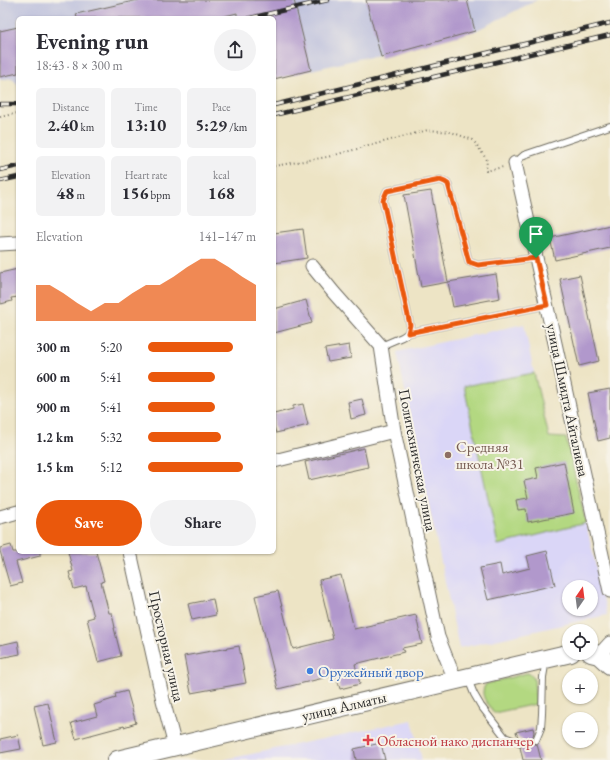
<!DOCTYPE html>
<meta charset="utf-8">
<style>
body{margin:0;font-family:"EB Garamond",serif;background:#f2f2f3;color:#2b2b33;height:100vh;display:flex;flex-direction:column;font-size:15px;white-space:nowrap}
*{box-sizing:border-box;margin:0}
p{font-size:13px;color:#7c7c81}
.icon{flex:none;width:22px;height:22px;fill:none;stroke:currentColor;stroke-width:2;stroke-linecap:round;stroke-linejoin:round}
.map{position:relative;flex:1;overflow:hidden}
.panel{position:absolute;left:16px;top:16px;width:260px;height:538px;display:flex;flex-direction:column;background:#fff;border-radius:6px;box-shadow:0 1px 3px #0004}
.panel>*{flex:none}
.needle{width:26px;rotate:14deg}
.tools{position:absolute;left:562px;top:580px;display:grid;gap:8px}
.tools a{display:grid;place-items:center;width:36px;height:36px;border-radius:50%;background:#fff;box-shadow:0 1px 3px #0004;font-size:20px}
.pin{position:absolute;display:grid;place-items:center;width:34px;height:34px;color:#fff;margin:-41px -17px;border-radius:50% 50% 50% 0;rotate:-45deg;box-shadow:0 0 4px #0007}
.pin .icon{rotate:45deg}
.round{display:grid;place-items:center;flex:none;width:42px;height:42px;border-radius:21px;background:#f2f2f3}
.overview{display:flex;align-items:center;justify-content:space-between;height:68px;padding:0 20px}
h1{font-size:22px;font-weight:700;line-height:30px}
.stats{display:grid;grid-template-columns:repeat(3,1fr);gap:6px;height:68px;padding:4px 20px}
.stats div{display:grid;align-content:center;border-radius:6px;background:#f2f2f3;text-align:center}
.stats b{font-size:17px;font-weight:700}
.stats small{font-size:11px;font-weight:400}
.stats p{font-size:11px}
.chart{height:112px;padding:8px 20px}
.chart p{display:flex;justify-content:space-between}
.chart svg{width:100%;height:72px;margin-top:4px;fill:#ea580c;opacity:.7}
.primary-button{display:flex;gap:8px;margin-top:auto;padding:8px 20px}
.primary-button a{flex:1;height:46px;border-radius:24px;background:#ea580c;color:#fff;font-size:16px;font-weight:700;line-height:46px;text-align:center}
.primary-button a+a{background:#f2f2f3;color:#2b2b33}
ul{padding:0 20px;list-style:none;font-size:13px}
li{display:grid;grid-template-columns:64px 48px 1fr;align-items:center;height:30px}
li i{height:10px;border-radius:5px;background:#ea580c}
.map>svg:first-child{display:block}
</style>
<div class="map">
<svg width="610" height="760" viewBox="0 0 610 760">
<rect width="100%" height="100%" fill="#f7f3e8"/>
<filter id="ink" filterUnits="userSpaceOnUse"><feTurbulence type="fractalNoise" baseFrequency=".025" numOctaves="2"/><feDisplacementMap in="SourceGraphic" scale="8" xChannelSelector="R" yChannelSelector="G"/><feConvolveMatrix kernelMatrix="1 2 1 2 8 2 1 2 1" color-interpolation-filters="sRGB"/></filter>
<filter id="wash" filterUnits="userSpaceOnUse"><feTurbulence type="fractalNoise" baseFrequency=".012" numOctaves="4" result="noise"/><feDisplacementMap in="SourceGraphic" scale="16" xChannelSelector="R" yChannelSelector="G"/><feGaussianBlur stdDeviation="0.9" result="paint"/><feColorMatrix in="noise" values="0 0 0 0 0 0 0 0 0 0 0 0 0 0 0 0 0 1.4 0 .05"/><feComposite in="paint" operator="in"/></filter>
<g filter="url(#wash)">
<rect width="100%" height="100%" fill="#ede4c5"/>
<!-- built -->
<g fill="#dad6f7" fill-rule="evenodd">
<path d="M524,324L534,373L464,386L498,545L586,523L607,615L459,648L397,352ZM569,587H591V609H569Z"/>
<polygon points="412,720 422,760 223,760"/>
</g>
<!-- industrial -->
<polygon fill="#c0c2dd" points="0,0 537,0 475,31 274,79 274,18 18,18 18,85 12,78 0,80"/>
<!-- green -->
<g fill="#b3d881" stroke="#6f8256">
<polygon points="534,373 549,437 566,438 586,523 498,545 464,386"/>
<path d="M527,673L532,675L534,680L536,704L494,713C488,704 478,695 486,684Z"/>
</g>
<g id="blocks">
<!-- building -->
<g fill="#b198cc">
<polygon points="138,0 294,0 311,70 274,79 274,18 237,18 237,13 217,18 77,18 76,14"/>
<polygon points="366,0 467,0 475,31 381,57"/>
<polygon points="18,27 18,73 0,77 0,31"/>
<polygon points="431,191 448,282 421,287 404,195"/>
<polygon points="610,225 610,248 555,260 550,238"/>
<polygon points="303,229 307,258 274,263 274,233"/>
<polygon points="18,269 18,297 11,298 12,301 1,304 0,298 0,273"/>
<polygon points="496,274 500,298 453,307 448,282"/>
<polygon points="580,275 599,361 579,366 560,279"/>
<polygon points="306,300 312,323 274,333 274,309"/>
<polygon points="349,345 351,358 328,362 325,349"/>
<polygon points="610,389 610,438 598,441 588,393"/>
<polygon points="362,399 366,415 351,419 348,402"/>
<polygon points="303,404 308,425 276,433 274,426 274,414 293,409 293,406"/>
<polygon points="364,448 368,467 309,480 305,462"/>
<polygon points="564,462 574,513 528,522 526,509 518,510 516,500 528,498 524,481 538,478 536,468"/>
<polygon points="11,545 13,552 40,552 40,556 16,562 22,583 10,586 0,551 0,548"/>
<polygon points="547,551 555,585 488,600 480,568 500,564 502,575 530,568 527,556"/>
<polygon points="68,552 96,552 104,581 101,582 109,613 112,613 115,628 114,628 121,656 98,662 87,619 94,617 86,586 74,589 69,572 73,571"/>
<polygon points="341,575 354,629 416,615 422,644 402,648 404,652 355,664 360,684 340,689 336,675 278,689 255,596 278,591 293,649 333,639 319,580"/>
<polygon points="213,599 216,615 192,620 188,604"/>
<polygon points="18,641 20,654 0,658 0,645"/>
<polygon points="239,646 246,683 191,693 184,656"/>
<polygon points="127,691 136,723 124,727 124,726 76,739 71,723 97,716 94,705 116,698 115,694"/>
<polygon points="48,703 57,742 43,745 34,706"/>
<polygon points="533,728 534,732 532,741 534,744 537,744 541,760 523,760 520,747 523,745 523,742 522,740 518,737 516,732"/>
<polygon points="18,735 21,749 0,753 0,739"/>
<polygon points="381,743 385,760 356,760 354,749"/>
</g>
</g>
</g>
<g filter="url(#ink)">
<use href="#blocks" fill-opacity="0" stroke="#6f6c61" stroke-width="1"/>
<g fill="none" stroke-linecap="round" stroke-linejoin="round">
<!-- lane casing -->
<g stroke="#6f6c61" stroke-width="8">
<g id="lane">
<polyline points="515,163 524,155 610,126"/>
<polyline points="408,333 547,305"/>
<polyline points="381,346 402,337 408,333 410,325 383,200 387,191 440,180 445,182 448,184 469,262 478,265 536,258"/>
<polyline points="468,679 474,694 481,706 505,737 519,743"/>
<polyline points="536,740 541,728 542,714 543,677 546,660"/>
</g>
</g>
<!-- street casing -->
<g stroke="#6f6c61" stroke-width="15">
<g id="street">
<polyline points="515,163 610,591"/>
<polyline points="0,244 18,243"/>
<polyline points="312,266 334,293 381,346 394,431 438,637 455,680"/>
<polyline points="274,461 394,431"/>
<polyline points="0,517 18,512"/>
<polyline points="130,552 163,700 175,746"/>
<polyline points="599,655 610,643"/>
</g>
</g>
<!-- secondary casing -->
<g stroke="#6f6c61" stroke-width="20">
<g id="secondary">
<polyline points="591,653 599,655 610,665"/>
<polyline points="117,760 571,653"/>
</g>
</g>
<!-- path -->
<g stroke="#6f6c61" stroke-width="2" stroke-dasharray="1 3" stroke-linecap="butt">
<polyline points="0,117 18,113"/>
<polyline points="274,166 327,157 428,130 451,132 473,140 487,160 486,171 503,167"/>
</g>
<!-- lane -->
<use href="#lane" stroke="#fff" stroke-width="6"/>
<!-- street -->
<use href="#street" stroke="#fff" stroke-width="13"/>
<!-- secondary -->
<use href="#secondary" stroke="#fff" stroke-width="18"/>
<!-- rail casing -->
<g stroke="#2b2b2b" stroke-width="4.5">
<g id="rail">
<polyline points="250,18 328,0"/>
<polyline points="0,104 18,104"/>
<polyline points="274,105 610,23"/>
<polyline points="274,115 610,35"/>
<polyline points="0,170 18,166"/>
<polyline points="0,181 18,177"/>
</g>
</g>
<!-- rail -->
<use href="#rail" stroke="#f7f3e8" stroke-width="3" stroke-dasharray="9" stroke-linecap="butt"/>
</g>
</g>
<g fill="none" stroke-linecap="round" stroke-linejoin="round" filter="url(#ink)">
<!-- route casing -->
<g stroke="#fff" stroke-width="8">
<polygon id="route" points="440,180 445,182 448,184 469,262 478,265 536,258 547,305 408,333 410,325 383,200 387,191"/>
</g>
<!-- route -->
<use href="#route" stroke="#ea580c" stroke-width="5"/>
</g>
<!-- markers -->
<circle fill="#8d6e63" stroke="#f7f3e8" stroke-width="1.5" cx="448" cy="455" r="4"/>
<circle fill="#3f7fe0" stroke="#f7f3e8" stroke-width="1.5" cx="310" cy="671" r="4"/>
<path fill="#e0444e" stroke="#f7f3e8" stroke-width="1.5" d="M366 734h4v4h4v4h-4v4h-4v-4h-4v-4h4z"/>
<g text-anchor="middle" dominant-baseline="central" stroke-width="4" stroke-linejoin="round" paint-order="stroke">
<!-- street labels -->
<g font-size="15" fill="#2b2b2b" stroke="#f7f3e8">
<text transform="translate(568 400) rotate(78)">улица Шмидта Айталиева</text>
<text transform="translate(418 460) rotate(79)">Политехническая улица</text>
<text transform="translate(167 646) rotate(77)">Просторная улица</text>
<text transform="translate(344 706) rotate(-13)">улица Алматы</text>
</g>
<!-- education labels -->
<g font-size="15" fill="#785e54" stroke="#f7f3e8" text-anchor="start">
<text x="456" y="446">Средняя<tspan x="456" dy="17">школа №31</tspan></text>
</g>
<!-- shop labels -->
<g font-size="15" fill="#366cbe" stroke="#f7f3e8" text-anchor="start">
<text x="318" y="671">Оружейный двор</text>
</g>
<!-- health labels -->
<g font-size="15" fill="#be3a42" stroke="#f7f3e8" text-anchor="start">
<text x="377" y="740">Обласной нако диспанчер</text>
</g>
</g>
</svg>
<div class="tools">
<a><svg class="needle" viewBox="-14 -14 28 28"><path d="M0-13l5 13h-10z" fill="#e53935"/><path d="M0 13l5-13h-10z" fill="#7c7c81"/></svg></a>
<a><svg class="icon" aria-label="locate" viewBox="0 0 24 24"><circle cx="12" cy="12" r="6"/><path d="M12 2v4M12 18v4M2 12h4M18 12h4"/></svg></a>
<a>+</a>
<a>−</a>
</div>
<div class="pin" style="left:536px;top:258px;background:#1e9e55"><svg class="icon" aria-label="arrive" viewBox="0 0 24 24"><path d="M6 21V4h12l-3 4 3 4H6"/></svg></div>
<section class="panel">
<div class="overview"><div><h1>Evening run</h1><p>18:43 · 8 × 300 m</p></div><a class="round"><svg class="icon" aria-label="share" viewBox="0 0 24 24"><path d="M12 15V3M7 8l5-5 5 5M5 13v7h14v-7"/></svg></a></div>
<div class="stats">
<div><p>Distance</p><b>2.40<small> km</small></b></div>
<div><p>Time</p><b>13:10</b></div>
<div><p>Pace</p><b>5:29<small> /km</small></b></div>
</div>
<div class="stats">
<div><p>Elevation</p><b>48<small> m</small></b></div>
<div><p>Heart rate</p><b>156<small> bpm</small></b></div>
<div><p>kcal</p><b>168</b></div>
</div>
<div class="chart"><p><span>Elevation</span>141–147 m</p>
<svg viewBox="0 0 160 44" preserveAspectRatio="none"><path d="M0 44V22L10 22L20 27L30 33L40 38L50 33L60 33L70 27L80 22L90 22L100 17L110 11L120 6L130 6L140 11L150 17L160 22V44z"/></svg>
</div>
<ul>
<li><b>300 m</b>5:20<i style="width:79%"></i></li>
<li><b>600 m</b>5:41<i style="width:62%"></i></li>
<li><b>900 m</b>5:41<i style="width:62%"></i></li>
<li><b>1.2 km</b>5:32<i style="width:68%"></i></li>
<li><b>1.5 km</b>5:12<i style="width:88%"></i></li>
</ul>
<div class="primary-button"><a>Save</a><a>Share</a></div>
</section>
</div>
